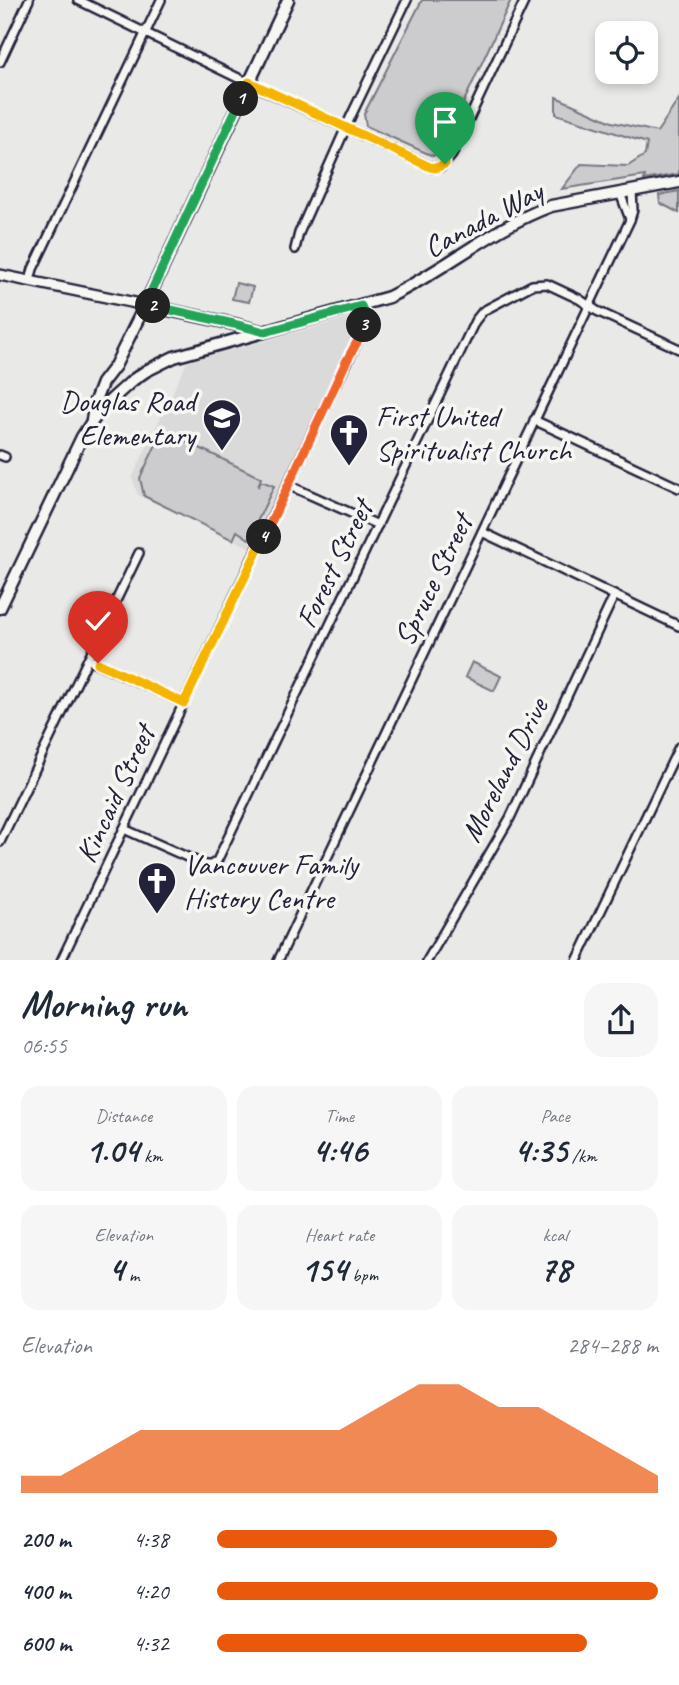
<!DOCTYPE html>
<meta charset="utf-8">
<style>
body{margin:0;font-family:Caveat,sans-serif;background:#f6f6f7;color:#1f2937;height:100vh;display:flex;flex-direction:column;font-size:26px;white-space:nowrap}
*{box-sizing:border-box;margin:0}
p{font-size:23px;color:#747a83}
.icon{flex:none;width:38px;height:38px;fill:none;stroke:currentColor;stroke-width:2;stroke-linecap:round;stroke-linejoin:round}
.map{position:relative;height:960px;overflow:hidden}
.drawer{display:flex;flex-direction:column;background:#fff;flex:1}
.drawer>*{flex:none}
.fabs{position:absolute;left:595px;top:21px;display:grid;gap:14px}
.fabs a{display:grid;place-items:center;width:63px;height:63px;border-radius:14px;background:#fff;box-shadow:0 4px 10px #0003;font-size:35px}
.pin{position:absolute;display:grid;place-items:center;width:60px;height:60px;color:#fff;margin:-72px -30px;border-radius:50% 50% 50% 0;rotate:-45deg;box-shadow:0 0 7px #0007}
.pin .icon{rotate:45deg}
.km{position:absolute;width:35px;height:35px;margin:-18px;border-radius:50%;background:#222;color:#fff;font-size:19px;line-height:35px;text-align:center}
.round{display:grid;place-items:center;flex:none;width:74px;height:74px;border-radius:21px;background:#f6f6f7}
.head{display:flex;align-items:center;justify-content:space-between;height:119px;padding:0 21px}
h1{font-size:38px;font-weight:700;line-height:52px}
.stats{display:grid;grid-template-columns:repeat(3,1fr);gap:10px;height:119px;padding:7px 21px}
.stats div{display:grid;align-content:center;border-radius:18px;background:#f6f6f7;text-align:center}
.stats b{font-size:35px;font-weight:700}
.stats small{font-size:19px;font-weight:400}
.stats p{font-size:19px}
.chart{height:196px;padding:14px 21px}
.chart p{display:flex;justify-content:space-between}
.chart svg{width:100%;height:126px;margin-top:7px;fill:#ea580c;opacity:.7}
ul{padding:0 21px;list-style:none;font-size:23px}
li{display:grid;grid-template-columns:112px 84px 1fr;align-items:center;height:52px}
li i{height:18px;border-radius:9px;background:#ea580c}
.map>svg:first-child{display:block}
</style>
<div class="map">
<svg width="679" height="961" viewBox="0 0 679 961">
<rect width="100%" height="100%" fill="#e9e9e7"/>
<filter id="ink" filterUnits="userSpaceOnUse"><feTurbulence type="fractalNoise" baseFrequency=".0143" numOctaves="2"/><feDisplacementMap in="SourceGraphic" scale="14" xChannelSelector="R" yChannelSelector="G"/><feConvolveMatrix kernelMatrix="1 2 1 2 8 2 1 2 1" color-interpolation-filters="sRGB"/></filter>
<g filter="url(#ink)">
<!-- built -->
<polygon fill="#dadada" points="352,317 357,319 359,329 253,549 138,495 132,478 187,362"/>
<!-- green -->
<g fill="#ccccce" stroke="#777784" stroke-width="2">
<polygon points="422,0 511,0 442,149 433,156 366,126 364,114"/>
<polygon points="556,97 612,122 657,132 679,99 679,174 644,180 645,176 562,189 581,164 628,166 645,155 647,143 556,114"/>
<polygon points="679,191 679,213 660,203 659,195"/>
<polygon points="236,283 253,287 249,302 232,299"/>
<polygon points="163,430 261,478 258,487 261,482 264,482 274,486 249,539 237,531 233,540 144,496 140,478"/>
<polygon points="472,662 501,676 494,691 465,677"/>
</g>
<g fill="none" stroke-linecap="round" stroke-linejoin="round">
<!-- minor casing -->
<g stroke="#22223b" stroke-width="12">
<g id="minor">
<polyline points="78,0 236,77 433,168 443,166 452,155 525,0"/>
<polyline points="0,62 29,0"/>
<polyline points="620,193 630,219"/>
<polyline points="295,249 299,233 351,116 407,0"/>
<polyline points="30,281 33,269 161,0"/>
<polyline points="534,420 679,488"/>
<polyline points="0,455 5,457"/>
<polyline points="288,485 378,525"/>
<polyline points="482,532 679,626"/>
<polyline points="88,659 184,703"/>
<polyline points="124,829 205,865 211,865 217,861 475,321 483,311 532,285 547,284 579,299 597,311 679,349"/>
<polyline points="0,842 139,553"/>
<polyline points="61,961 322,412 362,333 365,321 361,306"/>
<polyline points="278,961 630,220 633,210 632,191"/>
<polyline points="427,961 510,818 614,596"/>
<polyline points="577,961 679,747"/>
</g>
</g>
<!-- tertiary casing -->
<g stroke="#22223b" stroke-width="14">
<polyline id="tertiary" points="0,275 145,305"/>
</g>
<!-- secondary casing -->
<g stroke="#22223b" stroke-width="15">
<g id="secondary">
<polyline points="145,305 234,324 264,332"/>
<polyline points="92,420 95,401 102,383 115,366 145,305 288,0"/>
<path d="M0,608L82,437L91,423L103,407L133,380L146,371L174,357L389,297C445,270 493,227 551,206L679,182"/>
</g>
</g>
<!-- minor -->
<use href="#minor" stroke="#f6f6f2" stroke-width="7"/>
<!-- tertiary -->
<use href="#tertiary" stroke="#f6f6f2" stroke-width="9"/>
<!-- secondary -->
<use href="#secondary" stroke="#f6f6f2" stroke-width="10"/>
</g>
</g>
<g fill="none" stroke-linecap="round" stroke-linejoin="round" filter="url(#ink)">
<!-- split-1 casing -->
<g stroke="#fff" stroke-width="14">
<polyline id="split-1" points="241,99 249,82 430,167 436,168 445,164"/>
</g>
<!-- split-2 casing -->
<g stroke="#fff" stroke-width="14">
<polyline id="split-2" points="153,306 145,305 241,99"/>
</g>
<!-- split-3 casing -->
<g stroke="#fff" stroke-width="14">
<polyline id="split-3" points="153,306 234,324 265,332 361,306 365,315 364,325"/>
</g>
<!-- split-4 casing -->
<g stroke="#fff" stroke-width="14">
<polyline id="split-4" points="264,537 346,362 362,333 364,325"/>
</g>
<!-- split-5 casing -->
<g stroke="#fff" stroke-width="14">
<polyline id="split-5" points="98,663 184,703 264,537"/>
</g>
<!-- split-1 -->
<use href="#split-1" stroke="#f5b400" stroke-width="9"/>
<!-- split-2 -->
<use href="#split-2" stroke="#22a559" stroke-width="9"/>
<!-- split-3 -->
<use href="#split-3" stroke="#22a559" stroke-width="9"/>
<!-- split-4 -->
<use href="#split-4" stroke="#f0652b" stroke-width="9"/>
<!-- split-5 -->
<use href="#split-5" stroke="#f5b400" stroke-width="9"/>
</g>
<!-- icons -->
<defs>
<g id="school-pin" transform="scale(2.0125)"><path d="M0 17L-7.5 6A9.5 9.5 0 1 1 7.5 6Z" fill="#22223b" stroke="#f6f6f2"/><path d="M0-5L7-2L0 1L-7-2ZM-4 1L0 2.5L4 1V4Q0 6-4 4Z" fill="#fff"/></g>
<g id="church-pin" transform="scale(2.0125)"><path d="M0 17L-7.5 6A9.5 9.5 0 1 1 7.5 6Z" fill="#22223b" stroke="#f6f6f2"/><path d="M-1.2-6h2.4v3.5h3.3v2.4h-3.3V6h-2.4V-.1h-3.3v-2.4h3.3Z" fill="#fff"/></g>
</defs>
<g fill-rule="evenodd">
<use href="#school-pin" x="222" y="418"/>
<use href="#church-pin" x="349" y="433"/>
<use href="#church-pin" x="157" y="881"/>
</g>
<g text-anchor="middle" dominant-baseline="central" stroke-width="7" stroke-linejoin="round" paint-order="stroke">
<!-- street labels -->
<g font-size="30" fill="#22223b" stroke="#f6f6f2">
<text transform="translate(483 219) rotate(-28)">Canada Way</text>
<text transform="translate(334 564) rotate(-64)">Forest Street</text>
<text transform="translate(433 580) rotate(-64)">Spruce Street</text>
<text transform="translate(504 770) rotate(-63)">Moreland Drive</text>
<text transform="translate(115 794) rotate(-65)">Kincaid Street</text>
</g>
<!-- poi labels -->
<g font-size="30" fill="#22223b" stroke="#f6f6f2" text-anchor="start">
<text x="195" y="401" text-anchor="end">Douglas Road<tspan x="195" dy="34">Elementary</tspan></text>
<text x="376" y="416">First United<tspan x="376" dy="34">Spiritualist Church</tspan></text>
<text x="184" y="864">Vancouver Family<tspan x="184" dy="34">History Centre</tspan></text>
</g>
</g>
</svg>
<div class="fabs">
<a><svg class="icon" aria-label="locate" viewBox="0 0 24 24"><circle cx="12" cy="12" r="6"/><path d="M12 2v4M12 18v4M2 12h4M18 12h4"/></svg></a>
</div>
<div class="pin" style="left:445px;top:164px;background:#1e9e55"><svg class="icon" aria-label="arrive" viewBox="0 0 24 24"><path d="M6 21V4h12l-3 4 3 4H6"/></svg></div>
<div class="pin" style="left:98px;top:663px;background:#d93025"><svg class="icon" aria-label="check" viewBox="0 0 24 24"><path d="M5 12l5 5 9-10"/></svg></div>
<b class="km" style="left:241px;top:99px">1</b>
<b class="km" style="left:153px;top:306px">2</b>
<b class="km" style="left:364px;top:325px">3</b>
<b class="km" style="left:264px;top:537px">4</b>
</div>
<section class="drawer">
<div class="head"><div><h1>Morning run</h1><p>06:55</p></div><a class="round"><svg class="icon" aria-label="share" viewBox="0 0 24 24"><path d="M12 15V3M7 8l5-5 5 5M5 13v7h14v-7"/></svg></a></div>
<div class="stats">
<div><p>Distance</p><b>1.04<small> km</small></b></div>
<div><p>Time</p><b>4:46</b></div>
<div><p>Pace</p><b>4:35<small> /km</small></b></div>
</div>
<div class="stats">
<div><p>Elevation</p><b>4<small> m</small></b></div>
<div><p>Heart rate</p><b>154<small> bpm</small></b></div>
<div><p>kcal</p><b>78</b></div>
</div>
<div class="chart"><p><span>Elevation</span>284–288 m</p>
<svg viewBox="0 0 160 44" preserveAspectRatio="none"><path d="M0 44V38L10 38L20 30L30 22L40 22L50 22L60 22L70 22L80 22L90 14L100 6L110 6L120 14L130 14L140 22L150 30L160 38V44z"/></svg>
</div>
<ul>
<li><b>200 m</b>4:38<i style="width:77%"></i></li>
<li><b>400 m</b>4:20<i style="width:100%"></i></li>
<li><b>600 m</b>4:32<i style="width:84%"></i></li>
</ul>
</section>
